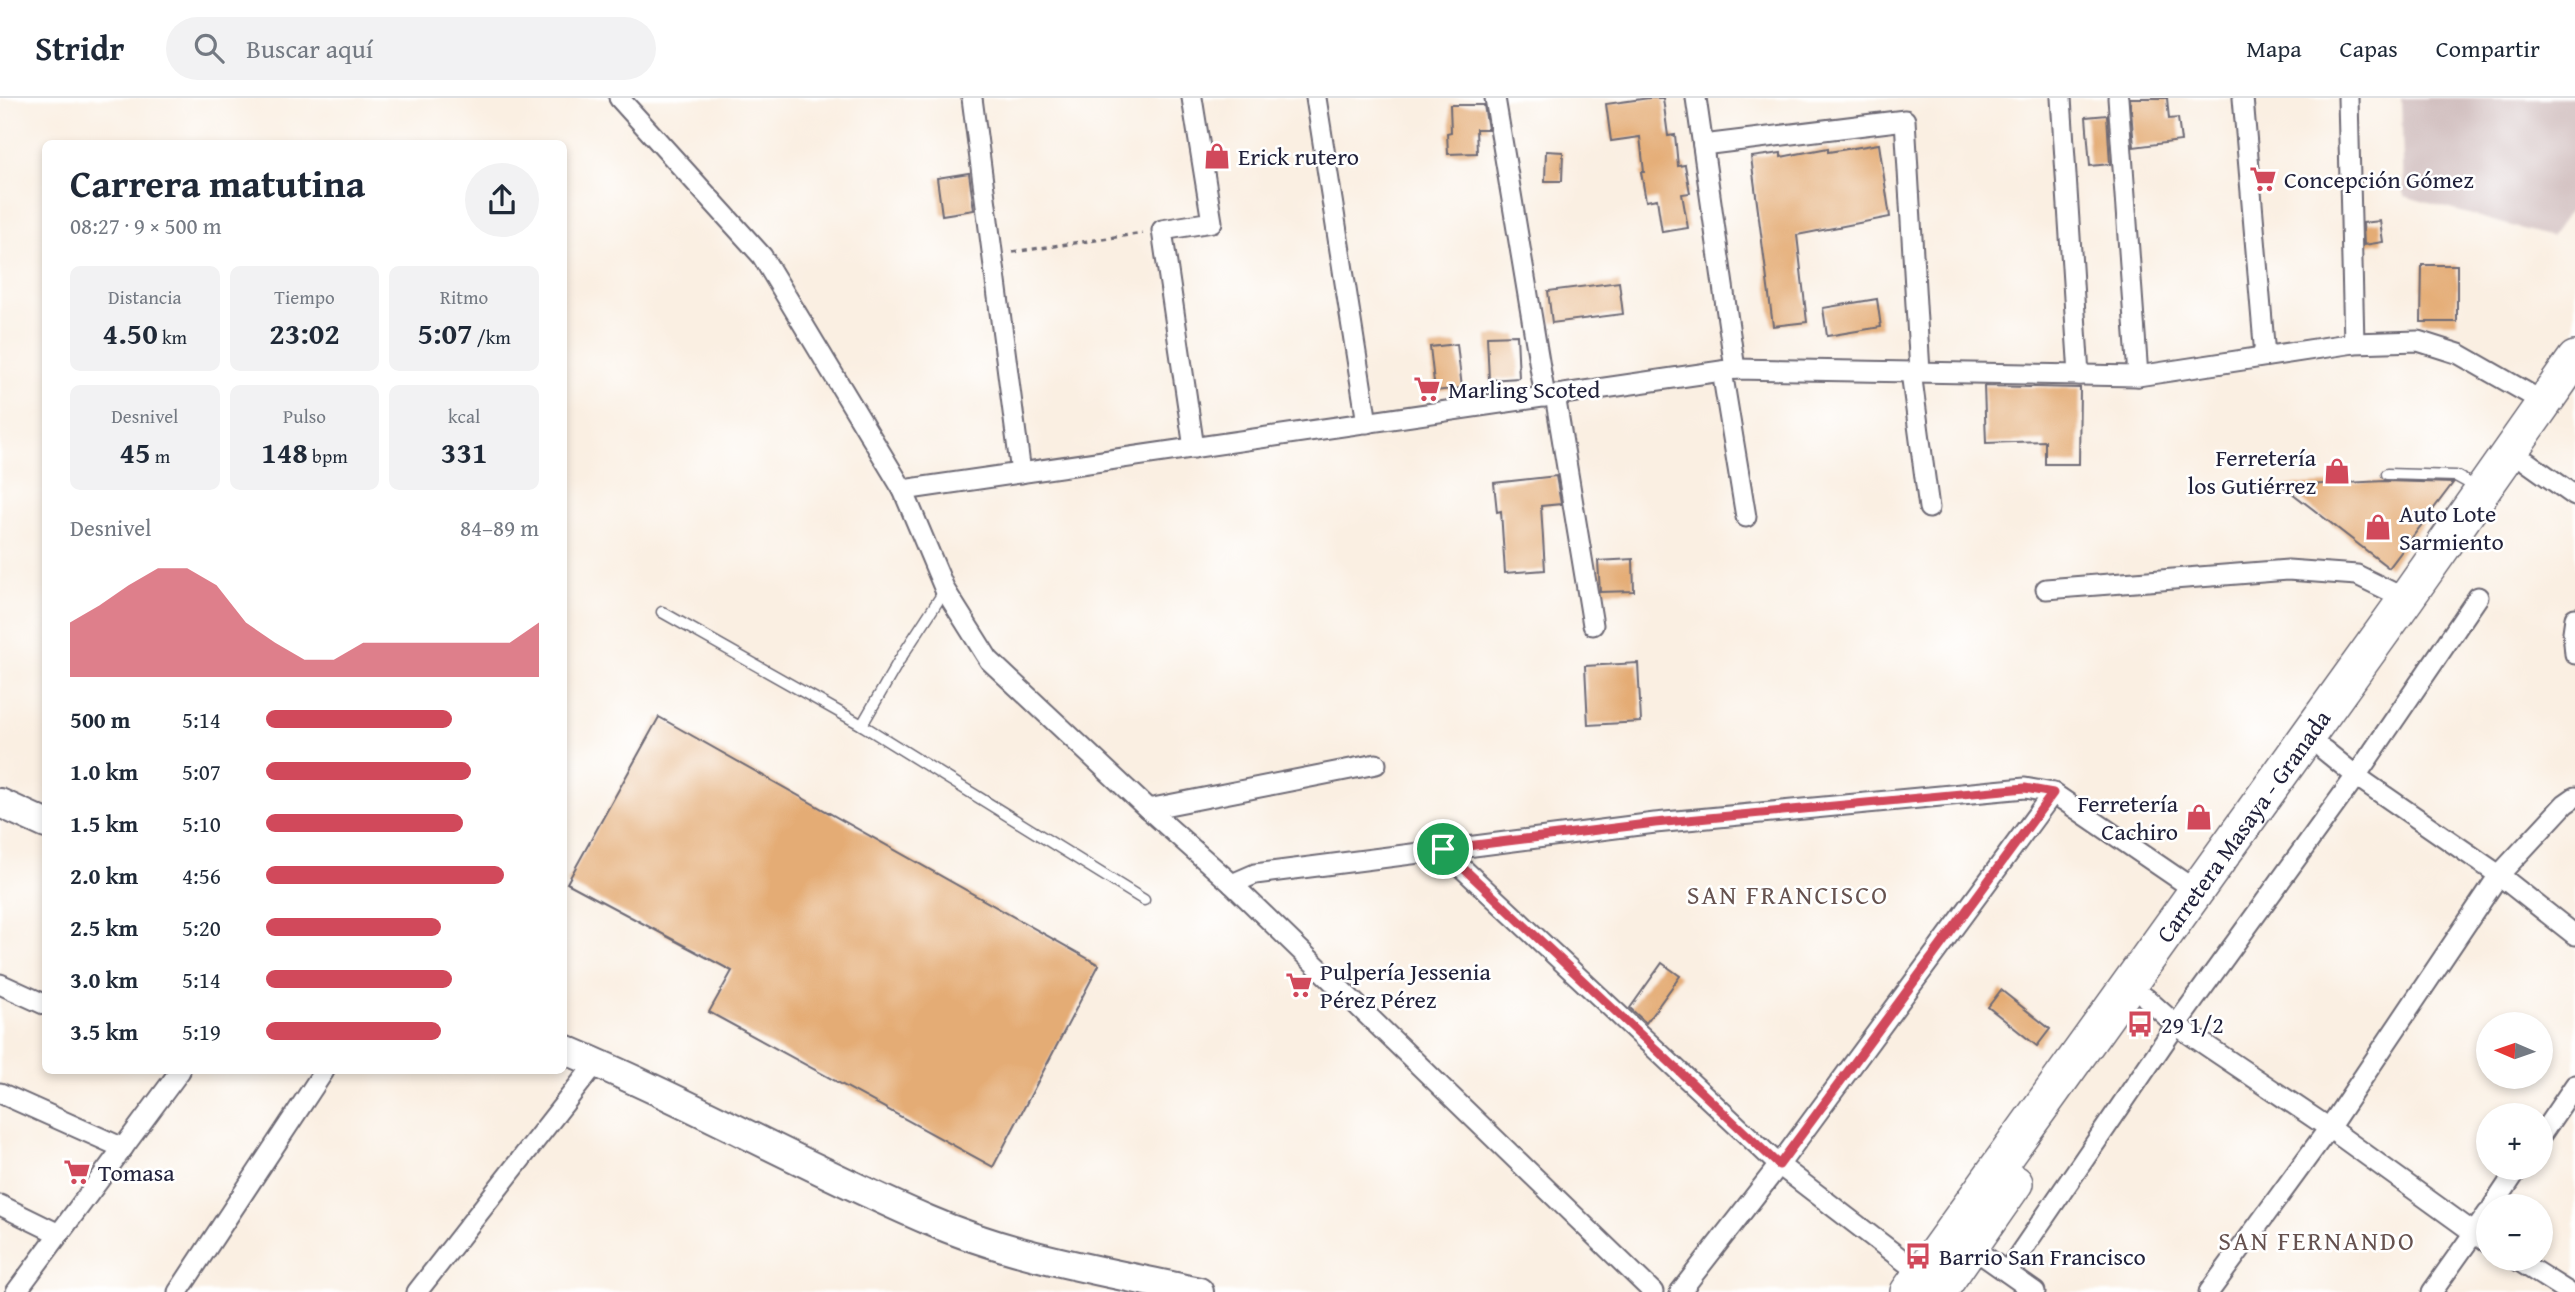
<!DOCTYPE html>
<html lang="es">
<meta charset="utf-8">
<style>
body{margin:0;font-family:"Gentium Book Plus",serif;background:#f2f2f3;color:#1f2937;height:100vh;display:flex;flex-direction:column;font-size:26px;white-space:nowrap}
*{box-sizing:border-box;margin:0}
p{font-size:23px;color:#747a83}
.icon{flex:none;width:38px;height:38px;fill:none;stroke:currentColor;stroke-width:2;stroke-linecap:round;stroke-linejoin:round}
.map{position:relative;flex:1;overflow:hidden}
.panel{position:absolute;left:42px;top:42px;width:525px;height:934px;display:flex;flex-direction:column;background:#fff;border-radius:10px;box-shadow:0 4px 10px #0003}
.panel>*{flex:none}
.needle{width:46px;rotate:272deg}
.fabs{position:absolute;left:2476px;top:914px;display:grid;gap:14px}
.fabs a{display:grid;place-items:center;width:77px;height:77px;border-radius:50%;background:#fff;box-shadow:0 4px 10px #0003;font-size:35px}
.pin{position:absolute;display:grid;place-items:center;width:60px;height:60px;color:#fff;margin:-30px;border:4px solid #fff;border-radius:50%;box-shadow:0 2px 7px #0007}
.round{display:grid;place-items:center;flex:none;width:74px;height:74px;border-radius:37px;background:#f2f2f3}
.headline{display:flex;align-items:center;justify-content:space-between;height:119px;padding:0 28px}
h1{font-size:38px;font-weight:800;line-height:52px}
.stats{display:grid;grid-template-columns:repeat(3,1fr);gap:10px;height:119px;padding:7px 28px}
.stats div{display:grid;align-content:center;border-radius:10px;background:#f2f2f3;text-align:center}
.stats b{font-size:30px;font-weight:800}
.stats small{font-size:19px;font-weight:400}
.stats p{font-size:19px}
.chart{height:196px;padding:14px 28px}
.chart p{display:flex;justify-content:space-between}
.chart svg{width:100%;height:126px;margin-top:7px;fill:#d1495b;opacity:.7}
ul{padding:0 28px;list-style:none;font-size:23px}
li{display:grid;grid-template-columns:112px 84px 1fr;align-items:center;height:52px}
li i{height:18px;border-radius:9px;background:#d1495b}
header{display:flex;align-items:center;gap:42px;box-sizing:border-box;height:98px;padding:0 35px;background:#fff;border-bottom:2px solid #e0e1e3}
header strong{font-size:33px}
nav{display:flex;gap:38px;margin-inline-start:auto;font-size:24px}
.search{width:490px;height:63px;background:#f2f2f3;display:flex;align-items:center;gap:18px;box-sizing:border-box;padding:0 24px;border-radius:38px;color:#747a83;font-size:26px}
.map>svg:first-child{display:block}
</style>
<header>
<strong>Stridr</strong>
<div class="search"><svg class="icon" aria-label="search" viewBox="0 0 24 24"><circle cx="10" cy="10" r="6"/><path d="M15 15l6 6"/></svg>Buscar aquí</div>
<nav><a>Mapa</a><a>Capas</a><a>Compartir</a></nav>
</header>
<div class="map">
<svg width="2575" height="1194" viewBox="0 0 2575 1194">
<rect width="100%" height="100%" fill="#fff"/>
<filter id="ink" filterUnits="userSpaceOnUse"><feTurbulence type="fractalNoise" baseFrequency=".0143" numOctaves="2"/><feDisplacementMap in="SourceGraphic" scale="14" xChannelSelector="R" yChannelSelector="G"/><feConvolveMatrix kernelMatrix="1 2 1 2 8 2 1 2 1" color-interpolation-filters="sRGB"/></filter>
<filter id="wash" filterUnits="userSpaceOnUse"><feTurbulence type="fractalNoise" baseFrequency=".00686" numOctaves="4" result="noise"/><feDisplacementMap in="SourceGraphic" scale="28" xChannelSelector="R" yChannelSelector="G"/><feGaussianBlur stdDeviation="1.57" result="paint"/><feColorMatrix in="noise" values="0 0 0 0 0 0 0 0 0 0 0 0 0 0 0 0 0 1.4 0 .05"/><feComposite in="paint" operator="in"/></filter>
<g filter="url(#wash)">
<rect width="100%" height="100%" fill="#faefe2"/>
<!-- industrial -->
<polygon fill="#d1bfbf" points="2401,0 2575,0 2575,105 2551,139 2404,98"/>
<g id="blocks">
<!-- building -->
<g fill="#e4ac75">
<polygon points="1649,0 1663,0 1668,38 1675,37 1678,68 1685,67 1690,95 1682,96 1688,130 1662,134 1657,101 1646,103 1641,74 1644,74 1640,39 1611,43 1606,6"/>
<polygon points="2130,0 2167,0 2169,21 2178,20 2181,43 2134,49"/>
<polygon points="1450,7 1484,7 1488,31 1476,31 1477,55 1448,56 1447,35 1451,34"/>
<polygon points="2107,17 2110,66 2090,68 2086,19"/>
<polygon points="1879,46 1890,119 1797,137 1807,224 1773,228 1751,59 1781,55 1781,59 1828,50 1828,54"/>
<polygon points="1546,53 1563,54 1562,83 1545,83"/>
<polygon points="969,75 974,112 942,117 937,80"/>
<polygon points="2380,123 2383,144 2364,147 2363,125"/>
<polygon points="2422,167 2457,167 2457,224 2421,224"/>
<polygon points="1619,184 1623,216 1552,225 1548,193"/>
<polygon points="1877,201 1881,229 1827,238 1823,210"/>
<polygon points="1517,237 1519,280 1489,282 1487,238"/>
<polygon points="1457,246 1462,290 1435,293 1430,249"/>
<polygon points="1984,288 2080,290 2079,366 2045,366 2045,343 1986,345"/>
<polygon points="1556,378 1561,406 1541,408 1545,472 1505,475 1501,413 1497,414 1494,385"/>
<polygon points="2385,383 2453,385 2389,470 2283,388"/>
<polygon points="1633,461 1634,493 1600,494 1598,463"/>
<polygon points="1638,565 1641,624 1588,627 1585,568"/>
<polygon points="659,619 1099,867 993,1069 709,914 732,873 567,785"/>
<polygon points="1662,865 1680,878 1646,925 1630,910"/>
<polygon points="2001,892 2050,931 2037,948 1988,909"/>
</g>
</g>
</g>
<g filter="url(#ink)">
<use href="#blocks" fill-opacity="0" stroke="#6e6a75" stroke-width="2"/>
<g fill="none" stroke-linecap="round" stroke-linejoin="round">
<!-- lane casing -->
<g stroke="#6e6a75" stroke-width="13">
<g id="lane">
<polyline points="2387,376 2456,378 2476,389"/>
<polyline points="945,492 900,561 862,627 1144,802"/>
<polyline points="662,514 862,627"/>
</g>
</g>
<!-- street casing -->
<g stroke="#6e6a75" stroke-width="23">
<g id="street">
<polyline points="619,0 762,158 903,392 945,492 989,562 1148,711 1232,786 1653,1194"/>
<polyline points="972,0 1021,375"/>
<polyline points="1192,0 1212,124 1162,132 1194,350"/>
<polyline points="1316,0 1367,325"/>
<polyline points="1495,0 1545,299"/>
<polyline points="1696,0 1735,271"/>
<polyline points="2061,0 2079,277"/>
<polyline points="2118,0 2138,278"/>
<polyline points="2243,0 2265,258"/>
<polyline points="2348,0 2354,245"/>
<polyline points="1703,47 1905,22 1920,274"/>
<polyline points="1722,273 1746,419"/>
<polyline points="1911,274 1929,410"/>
<polyline points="1555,297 1593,527"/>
<polyline points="2527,364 2575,398"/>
<polyline points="903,392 1735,271 2138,278 2354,245 2418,243 2459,256 2545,305"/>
<polyline points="2046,491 2288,472 2357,477 2406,501"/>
<polyline points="2575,556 2573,534 2575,520"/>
<polyline points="2324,652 2356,678 2499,777 2575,837"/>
<polyline points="1148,711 1376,666"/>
<polyline points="1443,752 1779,1067 1921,1176"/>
<polyline points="1232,786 1255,776 1655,725 2025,690 2053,695 2195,792"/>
<polyline points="0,886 46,907"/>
<polyline points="2146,900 2176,927 2329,1030 2488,1145"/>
<polyline points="0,995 123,1050"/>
<polyline points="2541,1037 2575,987"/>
<polyline points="0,1107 59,1136"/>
<polyline points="2493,1108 2519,1069"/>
<polyline points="1971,1149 2035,1194"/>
<polyline points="2514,1160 2568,1194"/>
<polyline points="2007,1174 2176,927 2356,678 2478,499"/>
<polyline points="16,1194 180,973"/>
<polyline points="178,1194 324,973"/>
<polyline points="417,1194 596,965"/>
<polyline points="1680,1194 1779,1067 2053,695"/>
<polyline points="2209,1194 2329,1030 2499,777 2565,706 2575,699"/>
<polyline points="2432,1194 2488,1115"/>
</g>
</g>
<!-- secondary casing -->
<g stroke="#6e6a75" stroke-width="32">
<g id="secondary">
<polyline points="0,705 46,726"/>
<path d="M564,951C688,1003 805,1069 928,1122C1013,1159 1108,1174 1199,1194"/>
</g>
</g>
<!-- highway casing -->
<g stroke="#6e6a75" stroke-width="38">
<g id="highway">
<path id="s1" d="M1908,1194L2406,501L2575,261"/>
<polyline points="1939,1194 2015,1085"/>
</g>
</g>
<!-- path -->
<polyline stroke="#6e6a75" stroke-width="3.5" stroke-dasharray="5 5" stroke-linecap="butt" points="1013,154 1143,135"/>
<!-- lane -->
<use href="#lane" stroke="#fff" stroke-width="10"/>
<!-- street -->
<use href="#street" stroke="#fff" stroke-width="19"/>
<!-- secondary -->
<use href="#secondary" stroke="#fff" stroke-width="28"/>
<!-- highway -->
<use href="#highway" stroke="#fff" stroke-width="35"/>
</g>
</g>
<g fill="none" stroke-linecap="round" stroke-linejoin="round" filter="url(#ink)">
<!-- route casing -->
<g stroke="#fff" stroke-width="14">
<polygon id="route" points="2025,690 2053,695 1779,1067 1443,751 1655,725"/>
</g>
<!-- route -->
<use href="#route" stroke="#d1495b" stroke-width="9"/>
</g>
<!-- icons -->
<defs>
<g id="shop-bare" transform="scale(2.1)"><path d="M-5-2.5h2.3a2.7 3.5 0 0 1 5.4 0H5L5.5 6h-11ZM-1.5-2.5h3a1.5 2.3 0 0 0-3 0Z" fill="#d1495b" stroke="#fff" stroke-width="2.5" paint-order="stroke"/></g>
<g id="supermarket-bare" transform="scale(2.1)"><path d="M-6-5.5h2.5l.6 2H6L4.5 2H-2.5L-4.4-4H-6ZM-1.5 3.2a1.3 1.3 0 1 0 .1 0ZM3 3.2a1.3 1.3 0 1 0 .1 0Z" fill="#d1495b" stroke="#fff" stroke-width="2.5" paint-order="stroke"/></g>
<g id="bus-bare" transform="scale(2.1)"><path d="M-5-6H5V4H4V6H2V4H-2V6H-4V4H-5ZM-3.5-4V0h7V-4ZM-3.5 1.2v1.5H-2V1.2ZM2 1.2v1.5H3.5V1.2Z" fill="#d1495b" stroke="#fff" stroke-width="2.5" paint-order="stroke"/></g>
</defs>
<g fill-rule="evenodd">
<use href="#shop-bare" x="1217" y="58"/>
<use href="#supermarket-bare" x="2263" y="81"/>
<use href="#supermarket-bare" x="1427" y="291"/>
<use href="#shop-bare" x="2337" y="373"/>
<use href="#shop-bare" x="2378" y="429"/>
<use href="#shop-bare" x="2199" y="719"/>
<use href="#supermarket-bare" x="1299" y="887"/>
<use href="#bus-bare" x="2140" y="926"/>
<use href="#supermarket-bare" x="77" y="1074"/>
<use href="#bus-bare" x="1918" y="1158"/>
</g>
<g text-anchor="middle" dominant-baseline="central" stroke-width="5" stroke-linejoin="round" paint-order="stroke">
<!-- poi labels -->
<g font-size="24" fill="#22223b" stroke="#fff" text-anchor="start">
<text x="1238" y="58">Erick rutero</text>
<text x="2284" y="81">Concepción Gómez</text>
<text x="1448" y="291">Marling Scoted</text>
<text x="2316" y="359" text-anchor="end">Ferretería<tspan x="2316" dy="28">los Gutiérrez</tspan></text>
<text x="2399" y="415">Auto Lote<tspan x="2399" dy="28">Sarmiento</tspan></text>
<text x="2178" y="705" text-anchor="end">Ferretería<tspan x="2178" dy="28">Cachiro</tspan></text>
<text x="1320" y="873">Pulpería Jessenia<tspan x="1320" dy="28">Pérez Pérez</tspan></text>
<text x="2161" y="926">29 1/2</text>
<text x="98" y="1074">Tomasa</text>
<text x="1939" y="1158">Barrio San Francisco</text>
</g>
<!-- street labels -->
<g font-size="24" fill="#22223b" stroke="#fff">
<text stroke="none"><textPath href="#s1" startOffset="574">Carretera Masaya - Granada</textPath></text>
</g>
<!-- neighbourhood labels -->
<g font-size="26" letter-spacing="2" fill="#66524f" stroke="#fff">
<text x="1788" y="796">SAN FRANCISCO</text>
<text x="2317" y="1142">SAN FERNANDO</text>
</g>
</g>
</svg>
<div class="fabs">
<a><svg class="needle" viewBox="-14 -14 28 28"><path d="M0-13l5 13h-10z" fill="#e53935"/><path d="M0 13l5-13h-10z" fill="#747a83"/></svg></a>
<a>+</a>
<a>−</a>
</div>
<div class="pin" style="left:1443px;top:751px;background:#1e9e55"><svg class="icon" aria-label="arrive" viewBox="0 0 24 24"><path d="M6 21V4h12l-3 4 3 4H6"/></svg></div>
<section class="panel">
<div class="headline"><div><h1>Carrera matutina</h1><p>08:27 · 9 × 500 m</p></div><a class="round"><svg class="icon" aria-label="share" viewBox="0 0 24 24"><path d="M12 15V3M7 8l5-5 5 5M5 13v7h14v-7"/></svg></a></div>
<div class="stats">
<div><p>Distancia</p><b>4.50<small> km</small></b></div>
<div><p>Tiempo</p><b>23:02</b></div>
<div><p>Ritmo</p><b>5:07<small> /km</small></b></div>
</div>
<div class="stats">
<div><p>Desnivel</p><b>45<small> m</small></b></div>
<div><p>Pulso</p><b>148<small> bpm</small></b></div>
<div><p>kcal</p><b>331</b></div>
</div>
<div class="chart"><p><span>Desnivel</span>84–89 m</p>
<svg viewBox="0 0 160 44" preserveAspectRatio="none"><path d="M0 44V25L10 19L20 12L30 6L40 6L50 12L60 25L70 32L80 38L90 38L100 32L110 32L120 32L130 32L140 32L150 32L160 25V44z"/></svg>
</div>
<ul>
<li><b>500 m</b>5:14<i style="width:68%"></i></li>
<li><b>1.0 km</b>5:07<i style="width:75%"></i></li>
<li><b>1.5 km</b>5:10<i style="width:72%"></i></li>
<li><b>2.0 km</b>4:56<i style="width:87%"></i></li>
<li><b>2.5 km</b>5:20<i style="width:64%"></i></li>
<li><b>3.0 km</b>5:14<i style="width:68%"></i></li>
<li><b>3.5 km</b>5:19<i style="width:64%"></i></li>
</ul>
</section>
</div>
